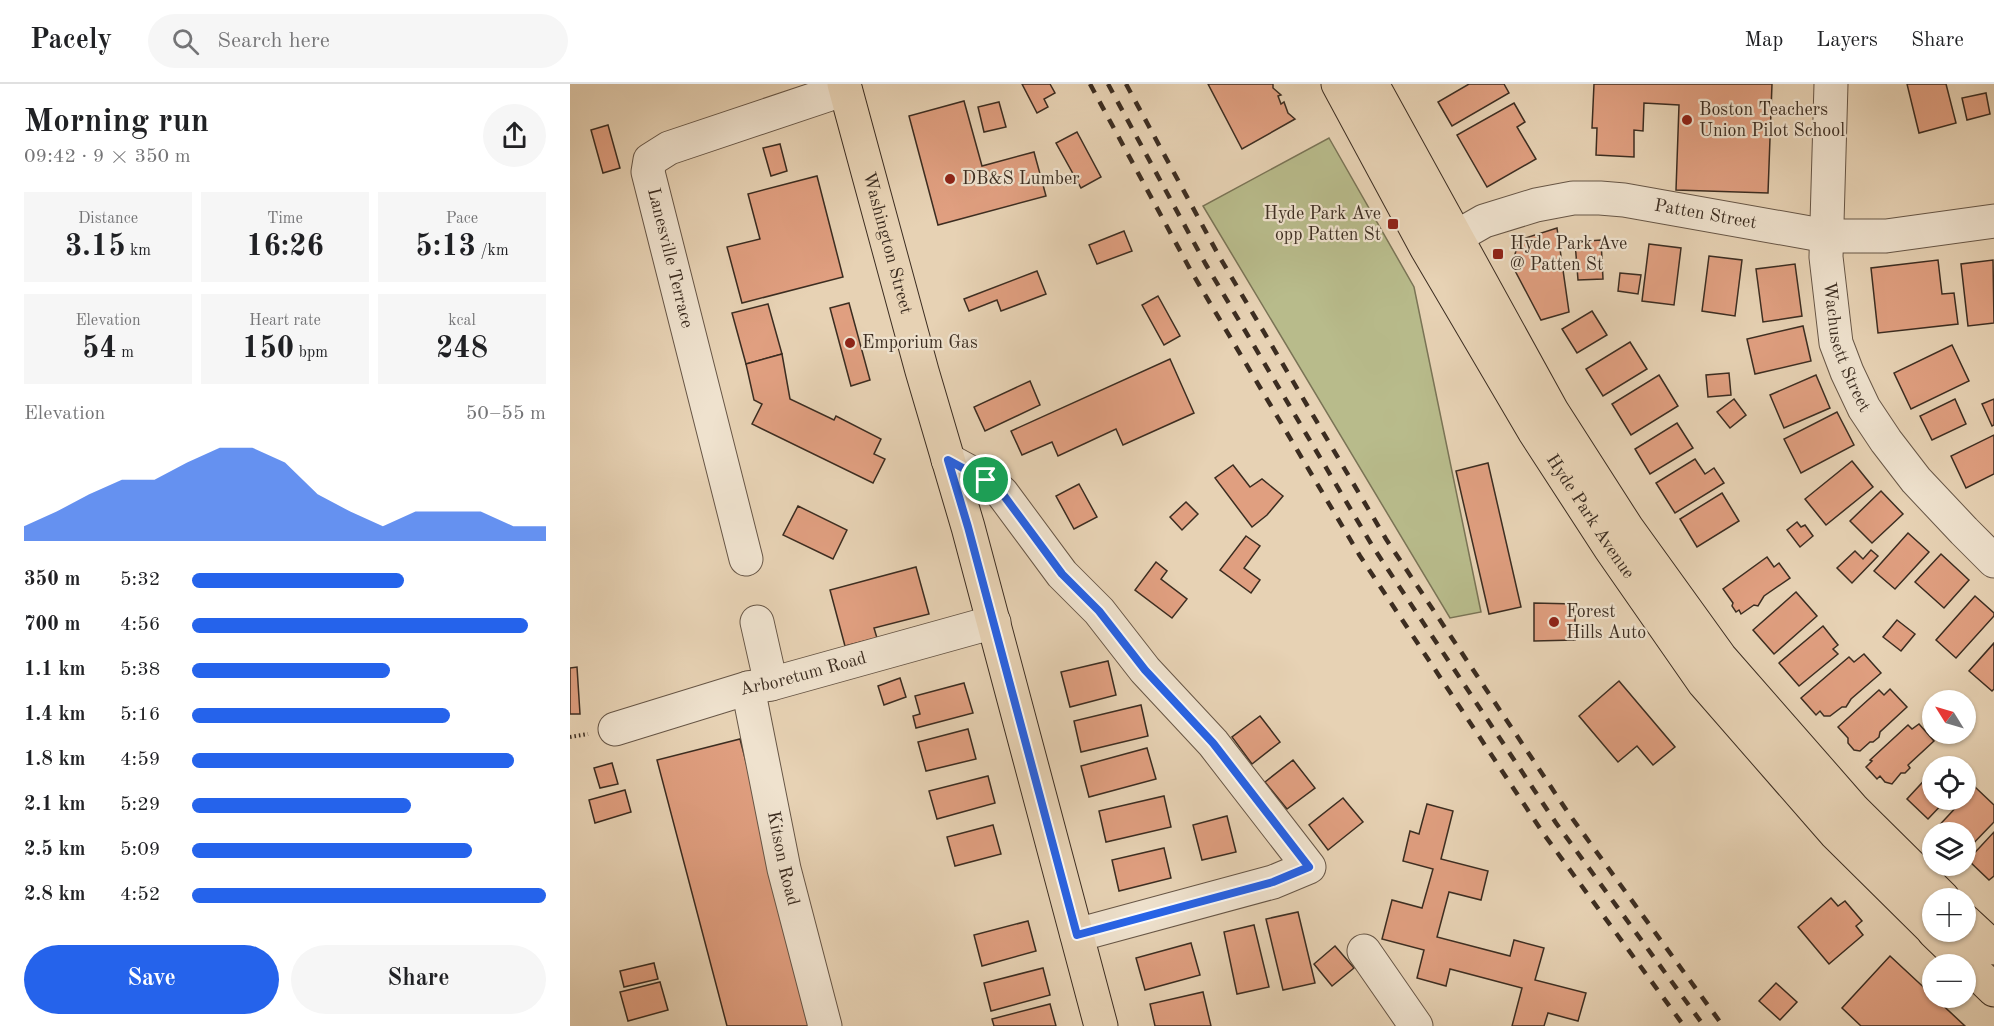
<!DOCTYPE html>
<meta charset="utf-8">
<style>
body{margin:0;font-family:"Old Standard TT",serif;background:#f6f6f6;color:#202124;height:100vh;display:flex;flex-direction:column;font-size:22px;white-space:nowrap}
*{box-sizing:border-box;margin:0}
p{font-size:20px;color:#757577}
.icon{flex:none;width:33px;height:33px;fill:none;stroke:currentColor;stroke-width:2;stroke-linecap:round;stroke-linejoin:round}
.map{position:relative;flex:1;overflow:hidden}
.panel{display:flex;flex-direction:column;background:#fff;width:570px}
.panel>*{flex:none}
.needle{width:39px;rotate:307deg}
.fabs{position:absolute;left:1352px;top:606px;display:grid;gap:12px}
.fabs a{display:grid;place-items:center;width:54px;height:54px;border-radius:50%;background:#fff;box-shadow:0 2px 4px #0004;font-size:30px}
.pin{position:absolute;display:grid;place-items:center;width:51px;height:51px;color:#fff;margin:-26px;border:3px solid #fff;border-radius:50%;box-shadow:0 2px 6px #0007}
.round{display:grid;place-items:center;flex:none;width:63px;height:63px;border-radius:32px;background:#f6f6f6}
.headline{display:flex;align-items:center;justify-content:space-between;height:102px;padding:0 24px}
h1{font-size:33px;font-weight:600;line-height:45px}
.stats{display:grid;grid-template-columns:repeat(3,1fr);gap:9px;height:102px;padding:6px 24px}
.stats div{display:grid;align-content:center;border-radius:0px;background:#f6f6f6;text-align:center}
.stats b{font-size:30px;font-weight:600}
.stats small{font-size:16px;font-weight:400}
.stats p{font-size:16px}
.chart{height:168px;padding:12px 24px}
.chart p{display:flex;justify-content:space-between}
.chart svg{width:100%;height:108px;margin-top:6px;fill:#2563eb;opacity:.7}
.action{display:flex;gap:12px;margin-top:auto;padding:12px 24px}
.action a{flex:1;height:69px;border-radius:36px;background:#2563eb;color:#fff;font-size:24px;font-weight:600;line-height:69px;text-align:center}
.action a+a{background:#f6f6f6;color:#202124}
ul{padding:0 24px;list-style:none;font-size:20px}
li{display:grid;grid-template-columns:96px 72px 1fr;align-items:center;height:45px}
li i{height:15px;border-radius:8px;background:#2563eb}
header{display:flex;align-items:center;gap:36px;box-sizing:border-box;height:84px;padding:0 30px;background:#fff;border-bottom:2px solid #e0e0e0}
header strong{font-size:28px}
nav{display:flex;gap:33px;margin-inline-start:auto;font-size:21px}
.search{width:420px;height:54px;background:#f6f6f6;display:flex;align-items:center;gap:15px;box-sizing:border-box;padding:0 21px;border-radius:33px;color:#757577;font-size:22px}
main{display:flex;flex:1;min-height:0}
.map>svg:first-child{display:block}
</style>
<header>
<strong>Pacely</strong>
<div class="search"><svg class="icon" aria-label="search" viewBox="0 0 24 24"><circle cx="10" cy="10" r="6"/><path d="M15 15l6 6"/></svg>Search here</div>
<nav><a>Map</a><a>Layers</a><a>Share</a></nav>
</header>
<main>
<section class="panel">
<div class="headline"><div><h1>Morning run</h1><p>09:42 · 9 × 350 m</p></div><a class="round"><svg class="icon" aria-label="share" viewBox="0 0 24 24"><path d="M12 15V3M7 8l5-5 5 5M5 13v7h14v-7"/></svg></a></div>
<div class="stats">
<div><p>Distance</p><b>3.15<small> km</small></b></div>
<div><p>Time</p><b>16:26</b></div>
<div><p>Pace</p><b>5:13<small> /km</small></b></div>
</div>
<div class="stats">
<div><p>Elevation</p><b>54<small> m</small></b></div>
<div><p>Heart rate</p><b>150<small> bpm</small></b></div>
<div><p>kcal</p><b>248</b></div>
</div>
<div class="chart"><p><span>Elevation</span>50–55 m</p>
<svg viewBox="0 0 160 44" preserveAspectRatio="none"><path d="M0 44V38L10 32L20 25L30 19L40 19L50 12L60 6L70 6L80 12L90 25L100 32L110 38L120 32L130 32L140 32L150 38L160 38V44z"/></svg>
</div>
<ul>
<li><b>350 m</b>5:32<i style="width:60%"></i></li>
<li><b>700 m</b>4:56<i style="width:95%"></i></li>
<li><b>1.1 km</b>5:38<i style="width:56%"></i></li>
<li><b>1.4 km</b>5:16<i style="width:73%"></i></li>
<li><b>1.8 km</b>4:59<i style="width:91%"></i></li>
<li><b>2.1 km</b>5:29<i style="width:62%"></i></li>
<li><b>2.5 km</b>5:09<i style="width:79%"></i></li>
<li><b>2.8 km</b>4:52<i style="width:100%"></i></li>
</ul>
<div class="action"><a>Save</a><a>Share</a></div>
</section>
<div class="map">
<svg width="1424" height="942" viewBox="0 0 1424 942">
<rect width="100%" height="100%" fill="#e7d2b4"/>
<filter id="stains"><feTurbulence type="fractalNoise" baseFrequency=".00333" numOctaves="4"/><feColorMatrix values="0 0 0 0 .2 0 0 0 0 .09 0 0 0 0 .02 0 0 0 .5 -.17"/></filter>
<radialGradient id="worn" r=".72"><stop offset=".6" stop-color="#630" stop-opacity="0"/><stop offset="1" stop-color="#630" stop-opacity=".3"/></radialGradient>
<!-- green -->
<polygon fill="#b8bb8b" stroke="#7a7456" stroke-width="1.5" points="759,54 844,203 911,528 880,534 633,122"/>
<!-- building -->
<g fill="#e09f80" stroke="#3c2d21" stroke-width="1.5">
<polygon points="452,0 480,0 485,9 474,15 478,23 467,29"/>
<polygon points="638,0 703,0 703,4 711,11 708,12 711,20 714,18 718,29 725,35 672,65"/>
<polygon points="899,0 934,0 939,9 882,42 868,18"/>
<polygon points="1024,0 1202,0 1198,109 1106,106 1109,21 1074,19 1073,47 1064,46 1064,73 1026,71 1027,44 1022,44"/>
<polygon points="1337,0 1376,0 1386,39 1349,49"/>
<polygon points="1416,9 1420,30 1397,36 1392,14"/>
<polygon points="394,17 412,82 464,68 476,112 368,141 339,32"/>
<polygon points="429,18 436,43 414,48 408,23"/>
<polygon points="944,19 955,38 947,43 966,75 917,103 887,51"/>
<polygon points="38,41 50,84 33,89 21,46"/>
<polygon points="507,48 531,93 511,104 486,59"/>
<polygon points="210,60 217,87 201,92 193,64"/>
<polygon points="247,92 273,193 172,219 157,163 190,155 178,110"/>
<polygon points="987,144 999,228 971,236 942,181 949,156"/>
<polygon points="554,147 562,167 527,180 519,161"/>
<polygon points="1031,156 1033,195 1008,196 1005,158"/>
<polygon points="1079,160 1111,164 1104,221 1072,217"/>
<polygon points="1139,172 1172,176 1165,232 1132,227"/>
<polygon points="1368,176 1372,210 1384,209 1388,240 1308,249 1301,184"/>
<polygon points="1423,176 1424,239 1398,242 1391,180"/>
<polygon points="1225,180 1232,232 1193,238 1186,185"/>
<polygon points="467,187 476,210 431,227 427,216 399,227 394,215"/>
<polygon points="1050,189 1071,191 1068,210 1048,207"/>
<polygon points="588,212 610,252 594,261 572,221"/>
<polygon points="279,219 300,296 281,302 260,224"/>
<polygon points="198,220 212,270 176,280 162,229"/>
<polygon points="1022,227 1037,251 1007,269 992,245"/>
<polygon points="1233,242 1241,277 1185,290 1177,255"/>
<polygon points="1060,258 1077,285 1033,312 1016,285"/>
<polygon points="1382,261 1399,297 1341,325 1324,289"/>
<polygon points="212,270 220,315 264,336 266,332 311,355 304,370 315,375 303,399 182,340 192,320 184,316 176,280"/>
<polygon points="600,275 624,329 553,361 546,345 488,372 482,358 452,371 441,347"/>
<polygon points="1159,289 1161,311 1138,313 1136,291"/>
<polygon points="1089,291 1108,322 1061,351 1042,320"/>
<polygon points="1246,291 1260,324 1214,344 1200,311"/>
<polygon points="460,297 470,321 415,347 404,323"/>
<polygon points="1164,315 1176,331 1160,344 1147,328"/>
<polygon points="1385,315 1396,340 1362,356 1350,332"/>
<polygon points="1424,315 1424,341 1422,342 1412,320"/>
<polygon points="1267,328 1284,361 1231,389 1214,355"/>
<polygon points="1107,339 1123,364 1080,390 1065,365"/>
<polygon points="1424,351 1424,390 1396,404 1381,372"/>
<polygon points="1125,375 1135,390 1144,384 1154,399 1105,429 1086,399"/>
<polygon points="1282,377 1303,403 1256,441 1235,415"/>
<polygon points="918,379 951,523 919,530 886,387"/>
<polygon points="663,381 680,403 692,395 713,412 697,431 682,443 645,394"/>
<polygon points="509,400 527,433 504,445 486,412"/>
<polygon points="1311,407 1333,430 1302,459 1280,437"/>
<polygon points="1152,409 1169,437 1127,463 1110,435"/>
<polygon points="616,418 628,430 612,446 600,433"/>
<polygon points="228,422 277,446 263,475 213,451"/>
<polygon points="1227,438 1231,443 1235,441 1243,452 1230,463 1217,446"/>
<polygon points="1338,449 1359,468 1325,505 1304,487"/>
<polygon points="676,452 690,462 674,484 690,496 681,509 650,486"/>
<polygon points="1301,466 1308,472 1282,499 1267,484 1285,467 1293,475"/>
<polygon points="1371,470 1399,496 1374,524 1345,498"/>
<polygon points="1197,473 1204,483 1209,479 1220,494 1194,512 1188,522 1184,521 1171,530 1169,526 1166,528 1162,522 1163,519 1153,505"/>
<polygon points="586,478 597,487 591,495 617,515 602,534 565,506"/>
<polygon points="346,483 359,530 304,544 307,554 275,562 260,506"/>
<polygon points="1226,508 1247,532 1204,570 1183,546"/>
<polygon points="1405,512 1424,529 1424,532 1386,574 1366,556"/>
<polygon points="964,519 1005,520 1005,556 964,557"/>
<polygon points="1327,536 1345,550 1331,567 1313,553"/>
<polygon points="1253,542 1268,561 1263,565 1268,570 1229,602 1209,579"/>
<polygon points="1424,559 1424,605 1422,607 1399,587"/>
<polygon points="1294,570 1311,589 1281,615 1276,623 1272,623 1260,632 1254,632 1250,627 1246,631 1231,614 1279,573 1284,578"/>
<polygon points="538,577 546,611 500,623 491,588"/>
<polygon points="7,583 10,630 0,630 0,584"/>
<polygon points="330,594 336,613 314,621 308,602"/>
<polygon points="1049,597 1105,663 1083,681 1067,662 1048,678 1009,632"/>
<polygon points="394,599 403,629 346,644 343,632 350,630 345,612"/>
<polygon points="1320,605 1337,623 1310,648 1309,653 1303,658 1300,658 1290,667 1284,666 1278,659 1278,654 1268,643 1309,606 1314,611"/>
<polygon points="571,621 578,652 511,668 504,637"/>
<polygon points="690,632 710,658 682,680 662,653"/>
<polygon points="1349,640 1364,657 1338,681 1340,684 1335,689 1331,689 1322,700 1315,698 1310,692 1307,695 1296,683 1302,677 1300,676 1338,641 1342,645"/>
<polygon points="398,645 406,675 356,687 348,658"/>
<polygon points="170,655 245,942 157,942 87,676"/>
<polygon points="577,664 586,695 519,713 511,682"/>
<polygon points="723,676 745,704 717,725 695,698"/>
<polygon points="42,679 48,700 30,704 24,684"/>
<polygon points="1362,688 1362,716 1376,716 1358,735 1337,715"/>
<polygon points="418,692 425,719 367,735 359,707"/>
<polygon points="1405,703 1424,721 1424,738 1396,767 1395,748 1363,748"/>
<polygon points="55,706 61,728 25,739 19,716"/>
<polygon points="594,712 601,743 536,758 529,727"/>
<polygon points="773,714 793,738 758,766 739,741"/>
<polygon points="857,720 883,727 871,775 918,787 911,816 879,808 867,853 940,872 944,856 974,864 965,896 1016,909 1008,937 978,929 974,942 942,942 952,904 880,885 876,902 847,894 854,866 812,855 822,816 852,824 863,785 833,777 840,747 849,750"/>
<polygon points="657,732 666,768 632,776 623,741"/>
<polygon points="423,741 431,770 385,782 377,753"/>
<polygon points="1424,748 1424,792 1419,796 1398,776"/>
<polygon points="594,764 601,794 549,807 542,776"/>
<polygon points="1261,814 1268,822 1275,817 1292,837 1286,842 1293,851 1259,880 1228,843"/>
<polygon points="728,828 745,899 713,906 696,835"/>
<polygon points="458,837 466,867 412,882 404,851"/>
<polygon points="684,841 699,903 667,910 654,848"/>
<polygon points="621,859 630,891 575,906 566,874"/>
<polygon points="765,862 784,884 762,902 744,880"/>
<polygon points="1320,872 1362,911 1362,914 1365,914 1395,942 1291,942 1272,924"/>
<polygon points="84,879 88,895 54,903 50,887"/>
<polygon points="473,884 480,911 421,927 414,899"/>
<polygon points="90,898 98,926 58,937 50,908"/>
<polygon points="1206,899 1227,918 1210,936 1189,917"/>
<polygon points="633,908 641,942 585,942 580,920"/>
<polygon points="480,920 486,942 424,942 422,935"/>
</g>
<g fill="none" stroke-linecap="round" stroke-linejoin="round">
<!-- minor casing -->
<g stroke="#675646" stroke-width="35">
<g id="minor">
<path id="s1" d="M1261,0L1256,173L1266,259L1277,288L1294,324L1316,357L1346,396L1394,447L1424,477"/>
<path id="s2" d="M860,163L886,153L914,137L966,121L1003,114H1030L1054,116L1257,152H1316L1424,137"/>
<polyline points="378,376 422,400 432,409 492,490 529,527 575,586 643,659 739,783 703,798 507,851"/>
<polyline points="176,475 78,88 80,76 99,64 275,5"/>
<polyline points="187,538 201,600"/>
<path id="s3" d="M178,604L214,785L255,942"/>
<path id="s4" d="M45,645L178,604L201,600L424,538"/>
<polyline points="794,867 846,942"/>
</g>
</g>
<!-- major casing -->
<g stroke="#3c2d21" stroke-width="35">
<g id="major">
<path id="s5" d="M274,0L352,287L398,443L531,942"/>
<path id="s6" d="M768,0L857,165L964,347L1040,464L1134,599L1265,749L1362,845"/>
<polyline points="802,0 982,327 1057,444 1150,573 1284,726 1373,814"/>
<polyline points="1395,837 1424,864"/>
<polyline points="1364,848 1424,906"/>
</g>
</g>
<!-- path -->
<polyline stroke="#3c2d21" stroke-width="4" stroke-dasharray="1.5 3" stroke-linecap="butt" points="0,653 18,650"/>
<!-- minor -->
<use href="#minor" stroke="#efe2ce" stroke-width="33"/>
<!-- major -->
<use href="#major" stroke="#e7d2b4" stroke-width="33"/>
<!-- rail -->
<g stroke="#3c2d21" stroke-width="4.5" stroke-dasharray="10 10" stroke-linecap="butt">
<polyline points="520,0 621,187 790,472 973,749 1114,942"/>
<polyline points="538,0 635,179 803,463 986,739 1134,942"/>
<polyline points="556,0 649,172 816,455 999,730 1153,942"/>
</g>
</g>
<g fill="none" stroke-linecap="round" stroke-linejoin="round">
<!-- route casing -->
<g stroke="#fff" stroke-width="12">
<polygon id="route" points="378,376 422,400 432,409 492,490 529,527 575,586 643,659 739,783 703,798 507,851 398,443"/>
</g>
<!-- route -->
<use href="#route" stroke="#2563eb" stroke-width="8"/>
</g>
<!-- markers -->
<g fill="#8f2418" stroke="#efe2ce" stroke-width="2">
<circle cx="1117" cy="36" r="6"/>
<circle cx="380" cy="95" r="6"/>
<rect x="817" y="134" width="12" height="12" rx="3"/>
<rect x="922" y="164" width="12" height="12" rx="3"/>
<circle cx="280" cy="259" r="6"/>
<circle cx="984" cy="538" r="6"/>
</g>
<g text-anchor="middle" dominant-baseline="central" stroke-width="4.5" stroke-linejoin="round" paint-order="stroke">
<!-- poi labels -->
<g font-size="18" fill="#3c2d21" stroke="#efe2ce" text-anchor="start">
<text x="1129" y="26">Boston Teachers<tspan x="1129" dy="21">Union Pilot School</tspan></text>
<text x="392" y="95">DB&amp;S Lumber</text>
<text x="811" y="130" text-anchor="end">Hyde Park Ave<tspan x="811" dy="21">opp Patten St</tspan></text>
<text x="940" y="160">Hyde Park Ave<tspan x="940" dy="21">@ Patten St</tspan></text>
<text x="292" y="259">Emporium Gas</text>
<text x="996" y="528">Forest<tspan x="996" dy="21">Hills Auto</tspan></text>
</g>
<!-- street labels -->
<g font-size="18" fill="#3c2d21" stroke="#efe2ce">
<text stroke="none"><textPath href="#s2" startOffset="286">Patten Street</textPath></text>
<text stroke="none"><textPath href="#s5" startOffset="165">Washington Street</textPath></text>
<text transform="translate(100 174) rotate(76)">Lanesville Terrace</text>
<text stroke="none"><textPath href="#s1" startOffset="266">Wachusett Street</textPath></text>
<text stroke="none"><textPath href="#s6" startOffset="501">Hyde Park Avenue</textPath></text>
<text stroke="none"><textPath href="#s4" startOffset="196">Arboretum Road</textPath></text>
<text stroke="none"><textPath href="#s3" startOffset="174">Kitson Road</textPath></text>
</g>
</g>
<rect width="100%" height="100%" filter="url(#stains)"/>
<rect width="100%" height="100%" fill="url(#worn)"/>
</svg>
<div class="fabs">
<a><svg class="needle" viewBox="-14 -14 28 28"><path d="M0-13l5 13h-10z" fill="#e53935"/><path d="M0 13l5-13h-10z" fill="#757577"/></svg></a>
<a><svg class="icon" aria-label="locate" viewBox="0 0 24 24"><circle cx="12" cy="12" r="6"/><path d="M12 2v4M12 18v4M2 12h4M18 12h4"/></svg></a>
<a><svg class="icon" aria-label="layers" viewBox="0 0 24 24"><path d="M12 4l9 5-9 5-9-5zM3 14l9 5 9-5"/></svg></a>
<a>+</a>
<a>−</a>
</div>
<div class="pin" style="left:416px;top:396px;background:#1e9e55"><svg class="icon" aria-label="arrive" viewBox="0 0 24 24"><path d="M6 21V4h12l-3 4 3 4H6"/></svg></div>
</div>
</main>
